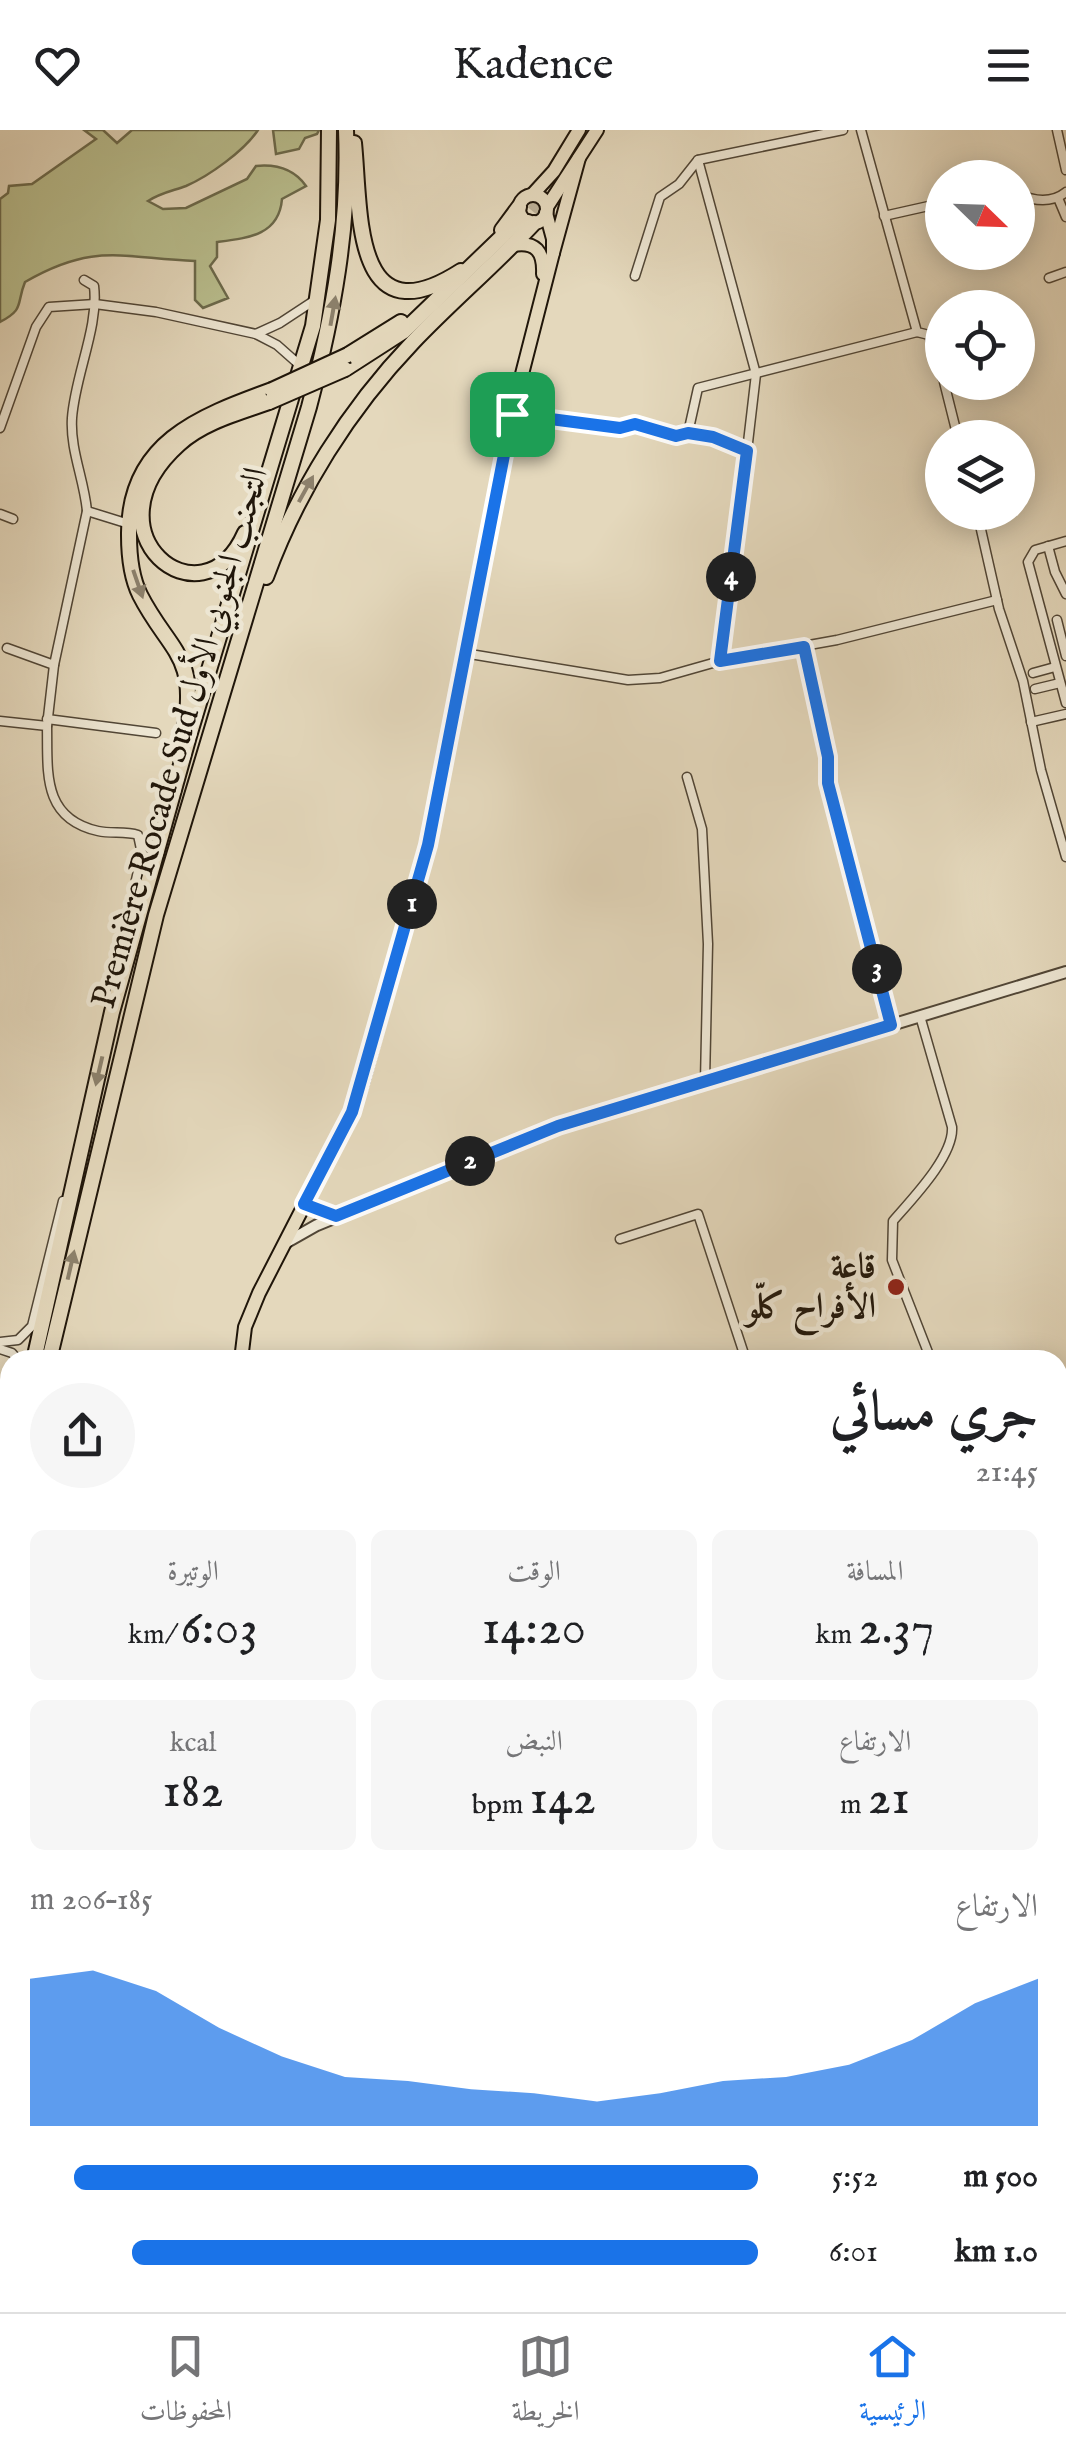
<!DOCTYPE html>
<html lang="ar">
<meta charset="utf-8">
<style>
body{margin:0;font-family:"IM FELL English",Amiri,serif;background:#f6f6f6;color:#202124;direction:rtl;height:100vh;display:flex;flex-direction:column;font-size:38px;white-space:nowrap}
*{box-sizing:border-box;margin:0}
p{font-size:32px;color:#757577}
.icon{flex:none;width:55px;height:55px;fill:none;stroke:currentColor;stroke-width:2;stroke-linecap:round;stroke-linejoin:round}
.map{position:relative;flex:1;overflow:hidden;direction:ltr}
.drawer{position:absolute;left:0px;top:1220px;width:1068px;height:962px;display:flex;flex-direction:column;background:#fff;border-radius:30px 30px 0 0;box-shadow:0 5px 25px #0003;direction:rtl}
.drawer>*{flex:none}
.needle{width:65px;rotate:113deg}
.controls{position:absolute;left:925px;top:30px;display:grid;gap:20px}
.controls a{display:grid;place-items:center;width:110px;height:110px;border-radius:50%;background:#fff;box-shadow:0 5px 25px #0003;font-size:50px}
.pin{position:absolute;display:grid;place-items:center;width:85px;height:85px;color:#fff;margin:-42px;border-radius:20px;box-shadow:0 5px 15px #0006}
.km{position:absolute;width:50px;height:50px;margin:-25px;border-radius:50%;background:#222;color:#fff;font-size:28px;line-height:50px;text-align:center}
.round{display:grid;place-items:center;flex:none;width:105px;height:105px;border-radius:52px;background:#f6f6f6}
.overview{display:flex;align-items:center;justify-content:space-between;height:170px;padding:0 30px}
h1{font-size:55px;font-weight:600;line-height:75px}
.stats{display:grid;grid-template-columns:repeat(3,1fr);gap:15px;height:170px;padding:10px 30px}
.stats div{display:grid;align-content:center;border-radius:15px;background:#f6f6f6;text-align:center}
.stats b{font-size:50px;font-weight:600}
.stats small{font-size:28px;font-weight:400}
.stats p{font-size:28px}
.chart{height:280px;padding:20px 30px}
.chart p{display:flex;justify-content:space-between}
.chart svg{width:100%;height:180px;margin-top:10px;fill:#1a73e8;opacity:.7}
ul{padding:0 30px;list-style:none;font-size:32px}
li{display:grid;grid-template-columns:160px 120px 1fr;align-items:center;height:75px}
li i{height:25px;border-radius:12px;background:#1a73e8}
header{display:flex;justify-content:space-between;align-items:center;height:130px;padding:0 30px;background:#fff;font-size:45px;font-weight:600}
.tabs{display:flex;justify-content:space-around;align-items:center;height:140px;border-top:2px solid #e0e0e0;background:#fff;font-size:28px;color:#757577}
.tabs a{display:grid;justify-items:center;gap:5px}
.tabs .active{color:#1a73e8}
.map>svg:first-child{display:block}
</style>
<header><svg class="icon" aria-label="menu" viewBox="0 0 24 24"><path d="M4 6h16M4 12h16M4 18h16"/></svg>Kadence<svg class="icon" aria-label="heart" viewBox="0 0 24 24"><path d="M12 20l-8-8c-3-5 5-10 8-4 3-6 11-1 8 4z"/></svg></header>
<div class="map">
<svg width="1066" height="2182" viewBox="0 0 1066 2182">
<rect width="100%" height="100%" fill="#e4d8bc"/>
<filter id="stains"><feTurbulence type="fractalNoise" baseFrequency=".002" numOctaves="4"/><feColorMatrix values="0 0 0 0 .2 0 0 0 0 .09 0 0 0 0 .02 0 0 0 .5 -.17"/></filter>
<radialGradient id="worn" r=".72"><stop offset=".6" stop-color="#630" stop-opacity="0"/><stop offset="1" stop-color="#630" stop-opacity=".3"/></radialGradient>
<!-- green -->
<g fill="#b9be8e" stroke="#6c6a4c" stroke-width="2.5">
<path d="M84,0H103L117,13L132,0H258C244,21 209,46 186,56C172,61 160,63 148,71L163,79L186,78L247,49L256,36C276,34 294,39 306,56L282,69C279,105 249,108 217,112V127L210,136L228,168L203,178L195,170V131C121,128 94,112 25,152C16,174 25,179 0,192V69L8,63L9,56L32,54L96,9Z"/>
<polygon points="273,0 319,0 317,4 305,8 299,19 276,24"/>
<polygon points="10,1577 10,1977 0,1982 0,1579"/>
<polygon points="1066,1851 1066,2182 1038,2182 1037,2173 1058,2172 1058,1858"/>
<polygon points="925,2172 1031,2173 1032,2182 910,2182"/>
</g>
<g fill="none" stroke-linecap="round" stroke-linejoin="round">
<!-- trunk-tunnel -->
<polyline stroke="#bdb198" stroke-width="12" stroke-dasharray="12 6" stroke-linecap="butt" points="521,95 548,62"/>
<!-- minor casing -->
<g stroke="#514636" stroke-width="11">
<g id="minor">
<polyline points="861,0 917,202 929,205 942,247"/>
<polyline points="1057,0 1066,40"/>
<polyline points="698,30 756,244 747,321"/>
<path d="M1018,64C1034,71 1051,74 1066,62"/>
<polyline points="1058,68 1066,87"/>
<polyline points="884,86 942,73"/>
<polyline points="635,146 660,67 679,54 698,30 843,0"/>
<polyline points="1049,148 1066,142"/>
<path d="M84,150L94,156C99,197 75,245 72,288C70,320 84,349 87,381L129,394"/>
<polyline points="256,204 280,193 315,170"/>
<polyline points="944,252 958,308"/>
<polyline points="512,283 620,298 635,294 667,305 688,303 713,307 747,321 720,531"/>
<polyline points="0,298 36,197 49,177 95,174 156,182 256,204 277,215 303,238"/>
<polyline points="688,303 698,258 917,202"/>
<polyline points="977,382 999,479 1023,551 1041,640 1066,727"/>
<polyline points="0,384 13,389"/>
<polyline points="1066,411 1035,420 1028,432 1066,573"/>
<polyline points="1048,416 1055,442 1066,464"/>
<polyline points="1057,490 1066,526"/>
<polyline points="804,517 829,627 828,653 891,895"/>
<polyline points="7,518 54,535"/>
<polyline points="464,523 628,550 660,548 720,531 837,510 997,470"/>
<polyline points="1033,543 1055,537"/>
<polyline points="1035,559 1060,553"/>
<polyline points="47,589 156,603"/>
<path d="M0,591L47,596C48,641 41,688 98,701C111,704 125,701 138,705L142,724L132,767L141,778"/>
<polyline points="1031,592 1066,584"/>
<polyline points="47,596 54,535 87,381"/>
<polyline points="687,647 702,699 708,814 705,951"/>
<path d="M920,886L952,997C954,1026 912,1069 893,1091L892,1130L931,1230"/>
<polyline points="620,1109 698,1084 746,1230"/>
<polyline points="0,1212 18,1210 32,1196 63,1071"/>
<polyline points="0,1219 12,1223 18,1230"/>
<polyline points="1058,1640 1066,1644"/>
<polyline points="0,1999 10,1992"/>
<polyline points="1058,2108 1066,2106"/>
<polyline points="257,2172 259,2182"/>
<polyline points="891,2182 907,2172"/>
</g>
</g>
<!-- tertiary casing -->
<g stroke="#514636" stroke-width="14">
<g id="tertiary">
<polyline points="304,1074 336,1086"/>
<polyline points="287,1112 317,1095 558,996 1066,842"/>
</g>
</g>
<!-- secondary casing -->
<g stroke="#20160a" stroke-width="15">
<g id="secondary">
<polyline points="1058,1340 1066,1332"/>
<polyline points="0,1568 10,1570"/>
</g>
</g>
<!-- primary casing -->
<g stroke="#20160a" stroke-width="16">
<g id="primary">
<path d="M513,115C536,111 544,122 543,144"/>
<polyline points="241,1230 245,1197 259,1163 352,982 362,953 428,715 512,283 553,123 553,109 546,83"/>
<polyline points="63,2182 65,2172"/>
</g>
</g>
<!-- trunk casing -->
<g stroke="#20160a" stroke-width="16">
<g id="trunk">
<polyline points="533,64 554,41 579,0"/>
<circle cx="533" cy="79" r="14"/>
<polyline points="547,77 597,0"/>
<polyline points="553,123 579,28"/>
</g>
</g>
<!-- motorway casing -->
<g stroke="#20160a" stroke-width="18">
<g id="motorway">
<path d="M354,13C361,81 352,211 461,141"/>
<polyline points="502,100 519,77"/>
<polyline points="348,225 401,192"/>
<polyline points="345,239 404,201 512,97 528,92"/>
<path d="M245,403C202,500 81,402 179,314C203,292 238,283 269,272"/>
<path d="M266,447C298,360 349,279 413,212C452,171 495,135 534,93"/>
<path d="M185,597C198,525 168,520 140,465C131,447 129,425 129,405C128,313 198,287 272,260"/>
<polyline points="34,1230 112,882 189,606 313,196 328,90 329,0"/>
<path d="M49,1230L156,785L309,277C333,186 350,95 346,0"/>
<polyline points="0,1382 10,1338"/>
<polyline points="0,1454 10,1406"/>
</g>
</g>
<!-- minor -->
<use href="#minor" stroke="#ede6d3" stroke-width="8"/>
<!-- tertiary -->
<use href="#tertiary" stroke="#ede6d3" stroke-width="10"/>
<!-- secondary -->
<use href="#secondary" stroke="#ede6d3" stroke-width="11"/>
<!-- primary -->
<use href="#primary" stroke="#e4d8bc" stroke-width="12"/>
<!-- trunk -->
<use href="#trunk" stroke="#e4d8bc" stroke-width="12"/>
<!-- motorway -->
<use href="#motorway" stroke="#e4d8bc" stroke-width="14"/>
<!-- motorway-bridge casing -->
<g stroke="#20160a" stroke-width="18" stroke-linecap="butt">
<g id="motorway-bridge">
<polyline points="272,260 348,225"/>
<polyline points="269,272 345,239"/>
</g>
</g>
<!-- motorway-bridge -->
<use href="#motorway-bridge" stroke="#e4d8bc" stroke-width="14"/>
</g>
<!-- one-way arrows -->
<defs><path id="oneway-solid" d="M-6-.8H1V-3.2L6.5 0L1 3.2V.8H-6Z" transform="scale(2.5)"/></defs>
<g fill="#8c816c">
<use href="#oneway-solid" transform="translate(333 181) rotate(-80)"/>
<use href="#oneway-solid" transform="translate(306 359) rotate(-61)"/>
<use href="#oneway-solid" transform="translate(138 454) rotate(71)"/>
<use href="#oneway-solid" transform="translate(99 941) rotate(103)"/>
<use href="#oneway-solid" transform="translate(71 1135) rotate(-77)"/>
</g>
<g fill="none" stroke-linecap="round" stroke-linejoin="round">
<!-- route casing -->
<g stroke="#fff" stroke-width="20">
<polygon id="route" points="512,284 620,298 635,294 676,306 688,303 713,307 747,321 720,531 804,517 828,627 828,653 891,895 558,996 336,1086 304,1074 352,982 428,715"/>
</g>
<!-- route -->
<use href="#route" stroke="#1a73e8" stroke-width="12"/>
</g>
<!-- markers -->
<circle fill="#8f2418" stroke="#ede6d3" stroke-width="4" cx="896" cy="1157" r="10"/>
<g text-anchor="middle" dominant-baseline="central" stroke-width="9" stroke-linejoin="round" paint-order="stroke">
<!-- street labels -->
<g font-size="35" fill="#20160a" stroke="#ede6d3">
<text transform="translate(181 608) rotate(-74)">Première Rocade Sud التجنب الجنوبي الأول</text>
</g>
<!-- poi labels -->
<g font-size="35" font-weight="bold" fill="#20160a" stroke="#ede6d3" text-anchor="end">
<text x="876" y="1137">قاعة<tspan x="876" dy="40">الأفراح كلّو</tspan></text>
</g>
</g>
<rect width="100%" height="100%" filter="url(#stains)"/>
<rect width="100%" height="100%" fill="url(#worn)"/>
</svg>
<div class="controls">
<a><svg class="needle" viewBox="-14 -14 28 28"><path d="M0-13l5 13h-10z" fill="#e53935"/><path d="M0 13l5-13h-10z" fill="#757577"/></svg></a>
<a><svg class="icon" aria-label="locate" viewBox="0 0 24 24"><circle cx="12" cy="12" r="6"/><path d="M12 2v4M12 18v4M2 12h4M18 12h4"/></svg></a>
<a><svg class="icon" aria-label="layers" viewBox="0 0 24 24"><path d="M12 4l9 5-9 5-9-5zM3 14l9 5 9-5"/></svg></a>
</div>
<div class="pin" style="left:512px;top:284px;background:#1e9e55"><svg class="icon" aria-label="arrive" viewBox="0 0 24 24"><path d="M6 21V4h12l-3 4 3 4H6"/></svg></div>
<b class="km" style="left:412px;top:774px">1</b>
<b class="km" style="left:470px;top:1031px">2</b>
<b class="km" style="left:877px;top:839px">3</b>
<b class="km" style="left:731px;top:447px">4</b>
<section class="drawer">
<div class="overview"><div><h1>جري مسائي</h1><p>21:45</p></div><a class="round"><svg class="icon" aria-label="share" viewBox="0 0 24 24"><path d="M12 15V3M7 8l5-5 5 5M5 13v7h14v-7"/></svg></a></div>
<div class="stats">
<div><p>المسافة</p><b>2.37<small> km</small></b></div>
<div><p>الوقت</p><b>14:20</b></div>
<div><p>الوتيرة</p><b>6:03<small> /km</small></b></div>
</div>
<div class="stats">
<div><p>الارتفاع</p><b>21<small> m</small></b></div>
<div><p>النبض</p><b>142<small> bpm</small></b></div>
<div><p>kcal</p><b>182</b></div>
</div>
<div class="chart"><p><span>الارتفاع</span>185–206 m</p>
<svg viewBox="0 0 160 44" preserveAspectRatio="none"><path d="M0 44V8L10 6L20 11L30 20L40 27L50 32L60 33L70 35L80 36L90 38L100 36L110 33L120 32L130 29L140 23L150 14L160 8V44z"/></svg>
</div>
<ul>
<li><b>500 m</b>5:52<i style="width:94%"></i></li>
<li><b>1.0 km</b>6:01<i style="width:86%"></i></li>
</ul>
</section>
</div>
<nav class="tabs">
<a class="active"><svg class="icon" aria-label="home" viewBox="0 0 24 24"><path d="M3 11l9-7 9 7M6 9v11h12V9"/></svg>الرئيسية</a>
<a><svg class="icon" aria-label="map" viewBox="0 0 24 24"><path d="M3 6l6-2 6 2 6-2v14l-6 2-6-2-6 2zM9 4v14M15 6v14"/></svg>الخريطة</a>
<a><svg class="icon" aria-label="saved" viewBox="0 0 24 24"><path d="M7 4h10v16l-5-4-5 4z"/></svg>المحفوظات</a>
</nav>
